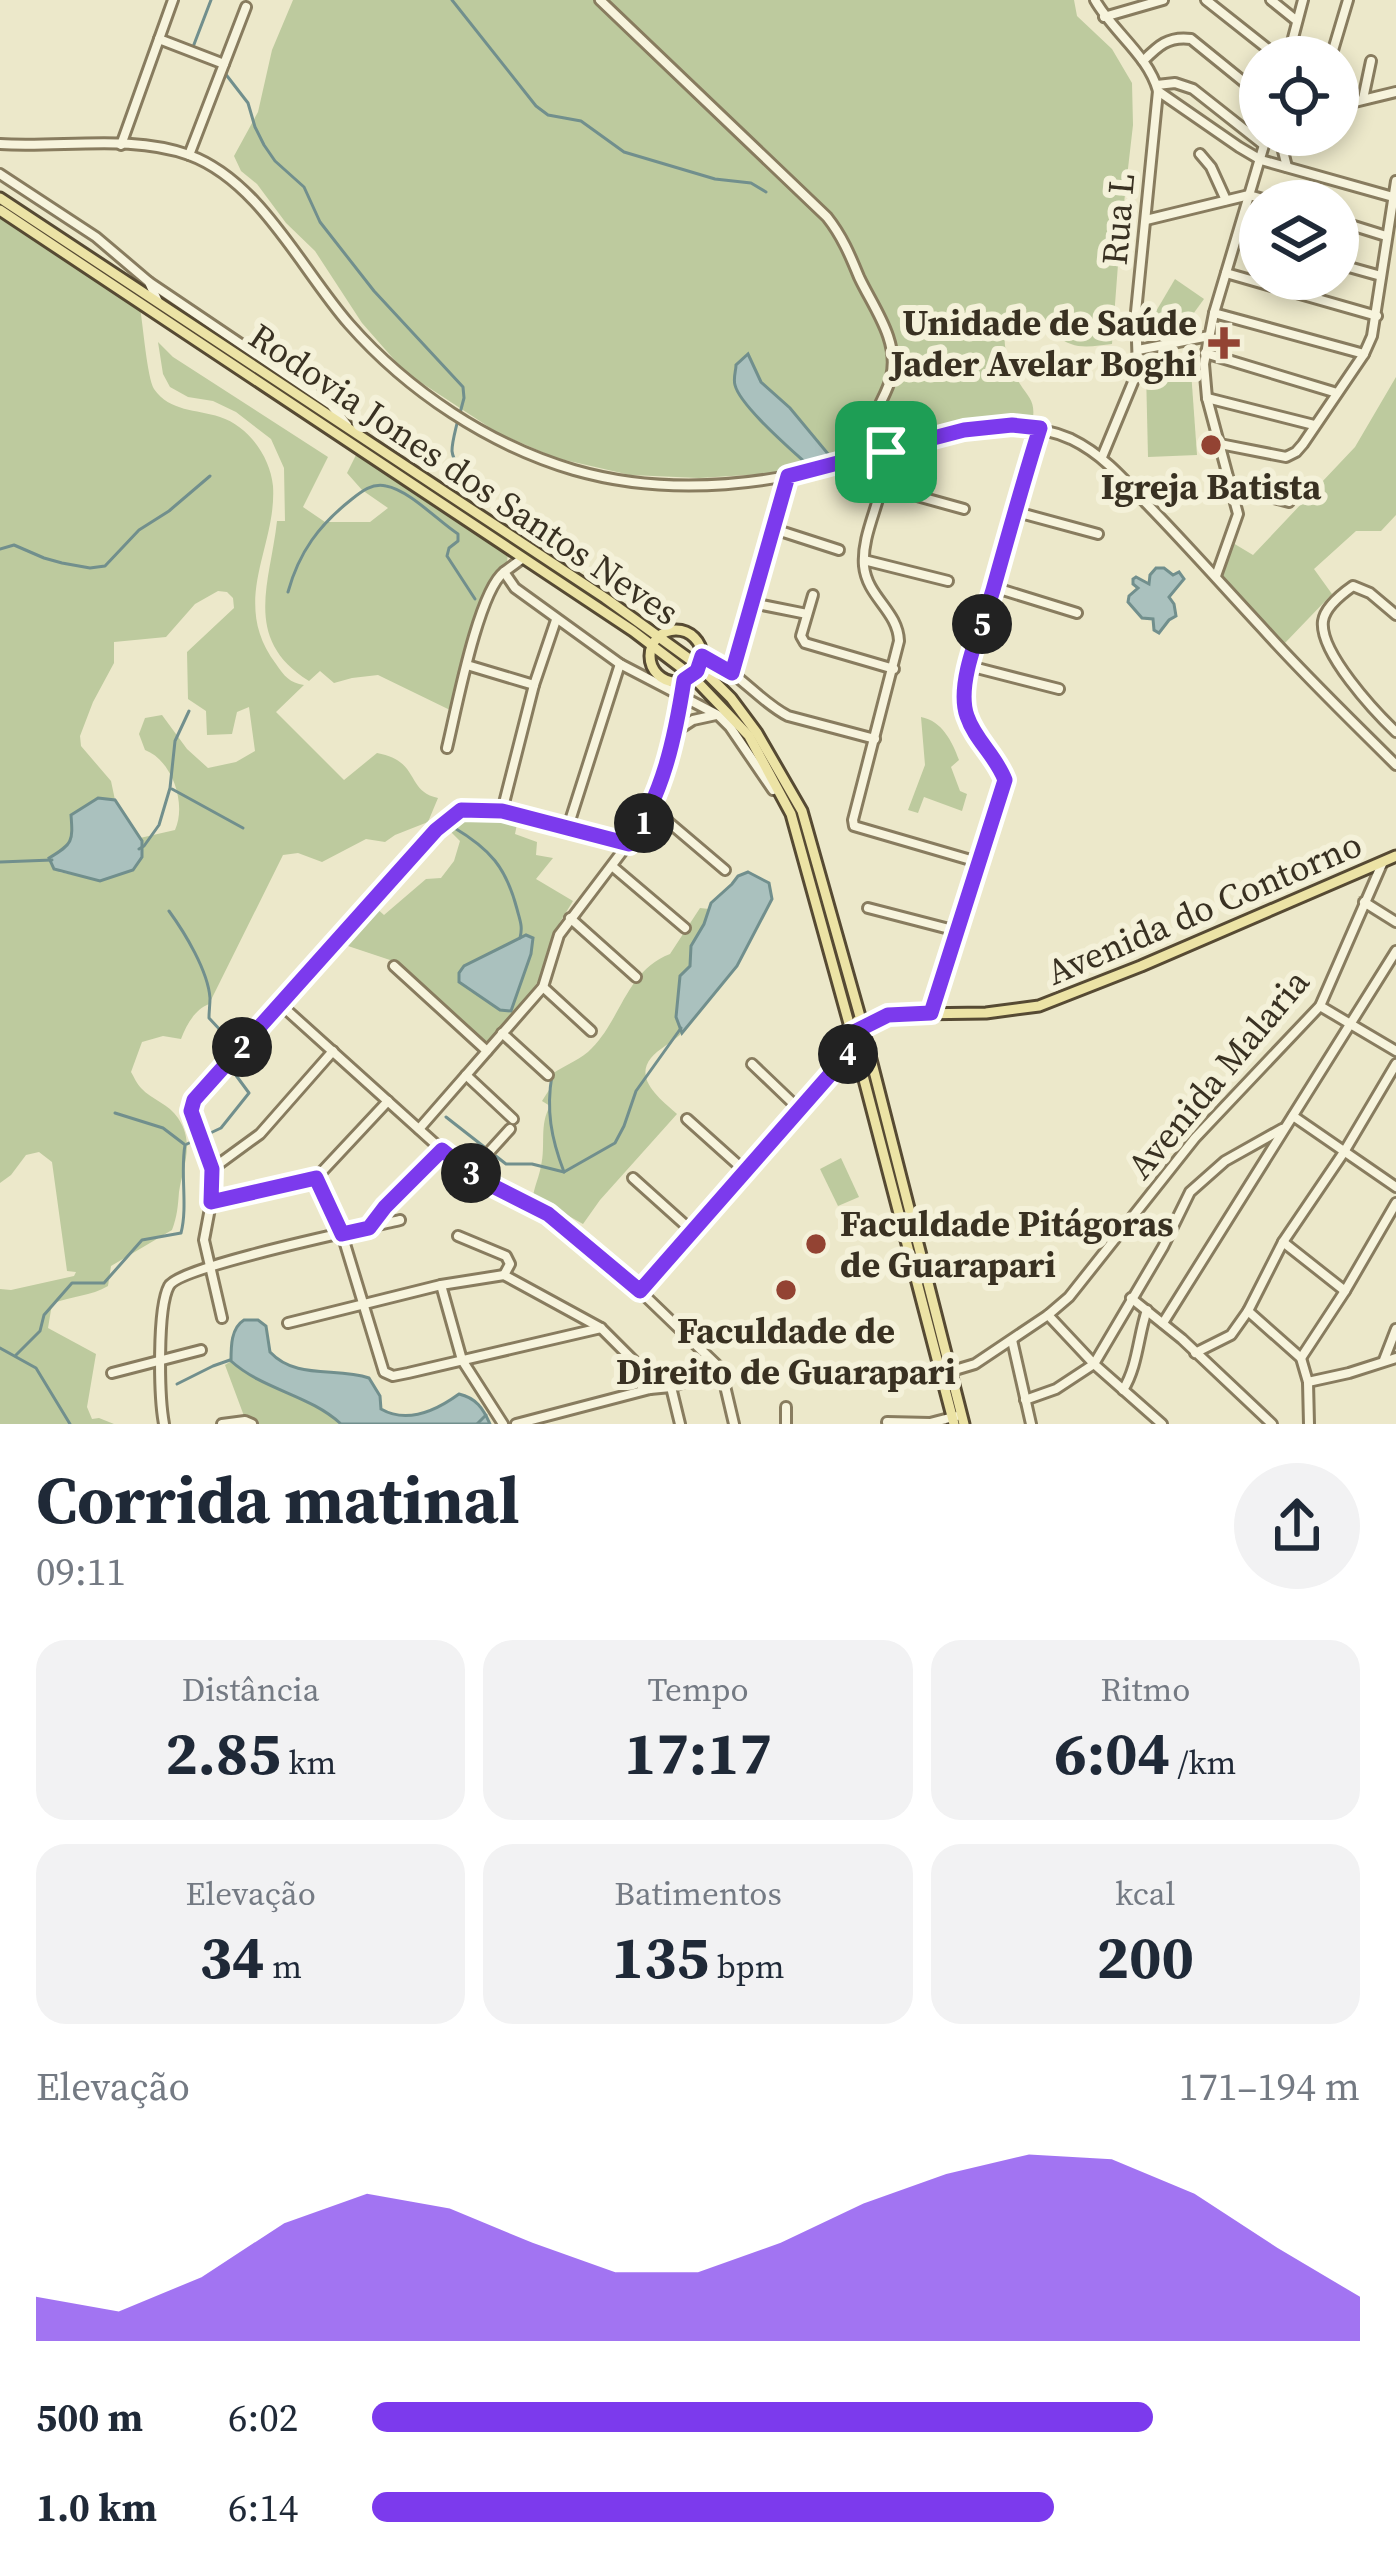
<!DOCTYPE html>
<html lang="pt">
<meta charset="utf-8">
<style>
body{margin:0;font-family:"Source Serif 4",serif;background:#f2f2f3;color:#1f2937;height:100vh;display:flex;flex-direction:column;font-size:45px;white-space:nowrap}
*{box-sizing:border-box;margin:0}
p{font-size:39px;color:#747a83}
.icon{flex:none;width:66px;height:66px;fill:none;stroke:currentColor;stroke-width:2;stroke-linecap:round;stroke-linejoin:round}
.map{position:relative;height:1424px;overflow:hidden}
.side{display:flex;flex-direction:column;background:#fff;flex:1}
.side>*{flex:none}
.fabs{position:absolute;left:1239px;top:36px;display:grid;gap:24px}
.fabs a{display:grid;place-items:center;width:120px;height:120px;border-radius:50%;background:#fff;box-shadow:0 6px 18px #0003;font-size:60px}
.pin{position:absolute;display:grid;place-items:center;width:102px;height:102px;color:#fff;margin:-51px;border-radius:24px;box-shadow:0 6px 18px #0006}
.km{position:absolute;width:60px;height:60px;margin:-30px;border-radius:50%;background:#222;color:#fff;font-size:33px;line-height:60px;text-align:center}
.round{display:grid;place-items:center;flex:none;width:126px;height:126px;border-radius:63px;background:#f2f2f3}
.summary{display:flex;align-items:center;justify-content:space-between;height:204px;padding:0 36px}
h1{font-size:66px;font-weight:700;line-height:90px}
.stats{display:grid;grid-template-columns:repeat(3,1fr);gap:18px;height:204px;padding:12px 36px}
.stats div{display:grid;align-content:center;border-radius:30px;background:#f2f2f3;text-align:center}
.stats b{font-size:60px;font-weight:700}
.stats small{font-size:33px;font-weight:400}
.stats p{font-size:33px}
.chart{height:336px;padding:24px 36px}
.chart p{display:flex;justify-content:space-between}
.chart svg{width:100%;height:216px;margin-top:12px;fill:#7c3aed;opacity:.7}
ul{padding:0 36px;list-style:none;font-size:39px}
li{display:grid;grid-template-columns:192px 144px 1fr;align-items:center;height:90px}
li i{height:30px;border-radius:15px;background:#7c3aed}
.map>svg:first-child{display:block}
</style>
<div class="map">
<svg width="1396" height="1424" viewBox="0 0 1396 1424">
<rect width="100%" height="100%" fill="#ece8ca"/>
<!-- green -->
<g fill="#bdca9e" fill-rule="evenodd">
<path d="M293,0H1074L1077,16L1112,49L1132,83L1133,125L1120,238L1112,344C1099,345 1084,349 1071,344C1045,335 1038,307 1008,319C1000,341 1007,364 1020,384C1029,398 1035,401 1033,418C966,414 899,446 834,461L790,408L761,382L747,354L735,386L769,428L810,467L778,473L699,478L630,475L556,458L498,433L405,372L362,323L315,251L286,223L257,184L241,171L234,156L258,112L272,50Z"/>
<path d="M0,215L140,308C143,324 147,377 154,389C170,412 196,409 220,417C248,426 270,456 273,486C277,548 229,601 276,664C284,676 290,683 304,685L276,712L344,780L377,753C421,761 405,791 438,798L428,822L395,835L385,842L366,839L322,862L298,853L283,855L209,1004C194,1010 186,1026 181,1039L163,1036L142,1042L131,1072C134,1077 137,1084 141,1088C152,1100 169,1104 178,1118C195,1143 183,1166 179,1192C178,1206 177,1217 172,1230L111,1266L108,1286C92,1296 70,1296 52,1304L48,1328L96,1354L87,1407L92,1419L99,1418L114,1424H0V1289L11,1290L74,1276L76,1272L67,1271L52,1162L39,1152L26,1155L11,1175L0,1183ZM218,591L227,592L233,598L234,608L187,652L188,699L206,711L207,735L232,734L237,712L249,707L255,751L236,762L208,768L187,749L162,715L145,718L139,734L145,750C172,760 187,804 175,830L140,838L142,842L74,875L59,872C60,866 60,856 63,851C69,841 75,837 73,825C85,808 92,794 115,800L111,781L81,746L80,736L93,702L114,663V642L166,637L195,604Z"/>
<polygon points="1175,279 1204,299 1180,332 1155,313"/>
<path d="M158,342L173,357L328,457L303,507L325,522H370L388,508L362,490L347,473L357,453L508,553L507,562L478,619L450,710L378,675L352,678L334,683L320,671L309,681C242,639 270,584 277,521H285L284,468L271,439L236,412L213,401L188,397L170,387L163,374Z"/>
<polygon points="1146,371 1191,371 1197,455 1148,457"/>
<polygon points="1396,377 1396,515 1381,531 1356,531 1314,569 1332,594 1284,644 1221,579 1227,549 1233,543 1253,555 1355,447"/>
<path d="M921,717C942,721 952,741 959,760L951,767L960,791L967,794L962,811L924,797L918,813L908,810L925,765Z"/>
<path d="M479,814L518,819L515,834L537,842L536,855L553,858L536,879L573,901L557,927L541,976L532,992L486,1044L396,962L342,944L375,907L384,915L426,879L441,878L454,861L460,841L448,829L465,816ZM478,960L519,984L511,1011C496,1010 484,997 470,991L464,966Z"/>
<path d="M700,908L709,909C702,932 691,940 691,966L680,976L676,1017L682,1033C674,1041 657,1050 651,1058C633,1080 663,1101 677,1114L600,1200L583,1224L533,1196C535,1185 539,1177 541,1166C546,1145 539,1125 550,1106L542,1101L549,1090L552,1074C565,1065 582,1059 592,1048C621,1019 627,970 670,954Z"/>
<polygon points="841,1158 859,1197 838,1206 820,1169"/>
<path d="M231,1361C263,1390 310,1395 341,1424H247L225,1365Z"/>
</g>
<!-- water -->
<g fill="#aac1be" stroke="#718f8d" stroke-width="3">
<path d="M748,354L761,382L790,408L834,461L810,467C793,451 740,406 735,385C733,378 736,371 736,365Z"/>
<polygon points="1156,568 1164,568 1173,575 1179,572 1184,579 1169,597 1174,604 1176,616 1169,620 1159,633 1154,630 1153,619 1142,618 1128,602 1129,596 1138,588 1133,584 1133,579 1136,577 1149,584 1150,575"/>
<path d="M98,798L115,800L142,841V857L133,870L100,881L54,869L49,858C73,844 73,841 71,815Z"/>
<polygon points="748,872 769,883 772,899 737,966 682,1033 676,1017 680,976 690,966 691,946 704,924 711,903 732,884 738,876"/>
<polygon points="526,935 533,938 531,954 511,1011 500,1010 459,982 459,973 464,966"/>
<path d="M244,1320H258L266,1326L270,1352C296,1380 336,1367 369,1378L380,1396L381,1409C407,1424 437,1410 459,1394C476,1398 483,1408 490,1424H341C310,1395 263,1390 231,1361C231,1346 231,1328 244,1320Z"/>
</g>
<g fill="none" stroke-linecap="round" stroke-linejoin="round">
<!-- stream -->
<g stroke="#718f8d" stroke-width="3">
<polyline points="452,0 536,106 548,115 581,121 624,152 715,179 751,183 766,192"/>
<polyline points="193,47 211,0"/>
<polyline points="224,72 248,103 255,127 264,145 275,161 304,187 320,222 374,291 463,387 464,398 460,413"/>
<path d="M458,419C456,429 452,441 452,451C454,468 474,480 480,495"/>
<polyline points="0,549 14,545 44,558 62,563 90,568 105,566 139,530 169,511 210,476"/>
<path d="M288,592C299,552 319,525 352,499C362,491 372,483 386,486C409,490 438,521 458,534V541L449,548L447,556L475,599"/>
<polyline points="172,789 243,828"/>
<path d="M453,827C490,849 506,867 517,909C520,921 523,926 520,938"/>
<polyline points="139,849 144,846 159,825 170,788 175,741 189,711"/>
<polyline points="0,862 52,860"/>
<path d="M169,911C185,933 208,971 210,998C210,1005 209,1011 209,1018L222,1032L227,1054L235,1074L249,1093L221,1128L187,1144"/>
<path d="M552,1075C546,1110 551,1138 564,1172"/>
<polyline points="115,1113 163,1128 184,1144"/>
<polyline points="446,1117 506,1164 532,1164 564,1172 615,1143 624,1126 636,1091 681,1028"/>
<polyline points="0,1348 36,1368 70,1424"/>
<path d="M16,1355L40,1331L44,1315L72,1283H104L142,1240L181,1233C188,1206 180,1173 185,1145"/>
<polyline points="177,1384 213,1366 230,1360"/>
<polyline points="477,1424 486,1415"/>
</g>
<!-- minor casing -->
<g stroke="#887c5f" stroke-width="14">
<g id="minor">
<path d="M600,0L827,217C842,236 850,255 859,277C873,307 900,341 891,377C888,392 877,406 873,422C875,433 885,445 885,456C887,494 861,530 864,566C867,597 898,611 899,641L853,820L854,826L981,863"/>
<path d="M1095,0C1113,32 1148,55 1158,91L1136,312L1138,370L1102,457"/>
<polyline points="1206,0 1278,57"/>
<polyline points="1271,0 1297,21"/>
<polyline points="1104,17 1163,0"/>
<polyline points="159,39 224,64"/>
<polyline points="1288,57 1303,0"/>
<polyline points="1331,57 1348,0"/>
<path d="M1143,61C1158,46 1168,36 1191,39L1260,95"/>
<polyline points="1157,85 1175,83 1193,89 1264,145"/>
<polyline points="1158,91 1239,147 1261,160 1393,197"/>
<polyline points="1363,99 1371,61"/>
<polyline points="1338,106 1396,92"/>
<polyline points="1279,135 1287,167"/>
<path d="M0,144C61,148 131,134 189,155C260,181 301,269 349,324C408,391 489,445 574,470C647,491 724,489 798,474C833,466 868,457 903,447C959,432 1015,414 1071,439C1102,454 1123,478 1146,503C1186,544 1224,587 1263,629C1305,676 1351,720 1396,765"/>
<polyline points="121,145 173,0"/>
<polyline points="1200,154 1211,167 1226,200"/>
<polyline points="189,155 246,7"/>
<polyline points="0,174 96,237 149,282 158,302"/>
<polyline points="1146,220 1249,195 1270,201"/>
<polyline points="1338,221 1386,236"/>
<polyline points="1237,237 1260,243"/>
<polyline points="1338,264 1381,276"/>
<polyline points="1226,273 1377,316"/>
<polyline points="149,282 331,405 347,425"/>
<polyline points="1214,313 1364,354"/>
<polyline points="1138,350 1209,336"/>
<polyline points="1205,353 1337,393"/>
<polyline points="1207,398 1314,425"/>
<polyline points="1220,444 1286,457 1296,452 1303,444 1364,354 1372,336 1396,181"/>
<polyline points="881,486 964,509"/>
<polyline points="1232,487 1289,502"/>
<polyline points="1013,511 1098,534"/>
<polyline points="774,529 839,550"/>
<polyline points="523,558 504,572 515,588 620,664 718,715 730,727 773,790"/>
<polyline points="864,560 948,581"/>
<polyline points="1216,576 1238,514 1207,398 1204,364 1214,313 1267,135"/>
<polyline points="993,587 1077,613"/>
<polyline points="813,595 801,636 805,643 894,669"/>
<polyline points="752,603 807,614"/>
<path d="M1396,615L1370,593L1353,586C1343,593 1325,607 1323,621C1319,652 1375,712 1396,732"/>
<path d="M702,656C736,668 757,700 788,716L875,739"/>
<polyline points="467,665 534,685"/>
<polyline points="969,666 1059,689"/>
<polyline points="732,672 788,475"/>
<polyline points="676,731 693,720 716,715"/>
<path d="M447,748C456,711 478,592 504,572"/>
<polyline points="652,808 725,870"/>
<polyline points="502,811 534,685 556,620"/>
<polyline points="568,827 620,664"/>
<polyline points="612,866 685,928"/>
<polyline points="1364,902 1396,922"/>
<polyline points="868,908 957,931"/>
<polyline points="570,918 636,977"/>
<polyline points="394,966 487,1051"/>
<polyline points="543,987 591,1031"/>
<polyline points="280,1004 442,1150 477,1177 548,1215 640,1291 721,1369"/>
<polyline points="1320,1006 1396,1051"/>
<path d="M931,1013L1005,780C996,756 975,740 967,716C955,682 983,624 992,590C1008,535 1023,482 1040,428"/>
<polyline points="502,1033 548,1075"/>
<polyline points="752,1064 799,1109"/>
<polyline points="466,1075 513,1119"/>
<polyline points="1293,1116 1396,1187"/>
<polyline points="687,1119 745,1171"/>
<path d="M419,1129L543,987L559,935L643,824C667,780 677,729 684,680"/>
<polyline points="212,1169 260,1134 333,1051"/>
<polyline points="471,1172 510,1129"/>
<polyline points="316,1178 342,1234 384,1372 393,1376 408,1373 601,1328"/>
<polyline points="633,1178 692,1231"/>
<polyline points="211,1203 316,1178 388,1101"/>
<polyline points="369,1227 385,1207 442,1150"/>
<polyline points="458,1236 506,1256 510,1264 504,1275"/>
<polyline points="1283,1242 1345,1291"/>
<polyline points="441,1285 462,1360 503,1424"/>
<polyline points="640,1291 854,1046"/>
<polyline points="1131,1298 1182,1339 1272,1424"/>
<polyline points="1248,1311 1301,1358 1308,1382 1309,1424"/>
<polyline points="1048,1315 1094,1364 1162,1424"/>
<polyline points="222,1318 204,1240 211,1203 212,1169 191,1111 194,1099 403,866 436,830 461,810 502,811 629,844"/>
<polyline points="288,1323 441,1285 504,1275 601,1328 637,1364 650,1389"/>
<polyline points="1163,1323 1396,951"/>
<polyline points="1012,1340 1031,1424"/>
<polyline points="1195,1353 1231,1335 1248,1311 1283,1242 1344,1152 1396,1064"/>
<polyline points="1301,1358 1345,1291 1396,1203"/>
<polyline points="1384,1360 1396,1329"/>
<polyline points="721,1369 734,1424"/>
<polyline points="112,1373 201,1350"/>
<polyline points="945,1373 975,1364 1048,1315 1069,1297 1195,1138 1320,1006 1382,864"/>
<polyline points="1308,1382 1349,1373 1396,1358"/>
<polyline points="671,1387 680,1424"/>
<path d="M1123,1390C1138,1366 1138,1336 1147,1310"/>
<polyline points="1025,1400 1056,1389 1094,1364 1163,1247 1190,1192 1225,1161 1282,1129"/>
<polyline points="887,1422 930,1423 957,1416"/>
<path d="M164,1424C159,1397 157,1308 169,1286C180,1266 367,1228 400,1220"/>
<polyline points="222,1424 245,1421 252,1424"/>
<polyline points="516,1424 650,1389 671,1387 721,1369"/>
<polyline points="786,1424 786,1407"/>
</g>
</g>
<!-- major casing -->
<g stroke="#564a33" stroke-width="15">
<g id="major">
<polyline points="0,198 605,598 699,666 731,698 757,733 802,811 861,1020 964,1424"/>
<polyline points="0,210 633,631 692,676 749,736 791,814 855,1045 954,1424"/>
<circle cx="676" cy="656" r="26"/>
<polyline points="857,1021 913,1014 986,1013 1039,1006 1141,966 1396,856"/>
</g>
</g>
<!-- minor -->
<use href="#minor" stroke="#f7f4dd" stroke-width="8"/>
<!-- major -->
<use href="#major" stroke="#ece3a5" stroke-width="9"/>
</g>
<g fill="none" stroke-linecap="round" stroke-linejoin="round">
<!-- route casing -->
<g stroke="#fff" stroke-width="24">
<path id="route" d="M1012,425L1040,428C1023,482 1008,536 993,590C983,624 955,682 967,716C975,740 996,756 1005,780L931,1013L888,1015L852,1033L856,1045L640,1291L548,1214L477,1178L442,1150L385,1207L369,1228L342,1234L316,1178L211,1202L212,1169L191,1111L194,1100L436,830L461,810L502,811L629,844C663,795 675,738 684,680L697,671L702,656L732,673L788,476L964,430Z"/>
</g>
<!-- route -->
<use href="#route" stroke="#7c3aed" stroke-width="15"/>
</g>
<!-- markers -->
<g fill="#934333" stroke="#f4f1d9" stroke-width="4.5">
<path d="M1218 325h12v12h12v12h-12v12h-12v-12h-12v-12h12z"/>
<circle cx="1211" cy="445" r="12"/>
<circle cx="816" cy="1244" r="12"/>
<circle cx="786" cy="1290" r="12"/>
</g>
<g text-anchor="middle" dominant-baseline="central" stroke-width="12" stroke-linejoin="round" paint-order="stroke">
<!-- street labels -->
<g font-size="36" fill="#393122" stroke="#f4f1d9">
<text transform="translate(1118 219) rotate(-85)">Rua L</text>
<text transform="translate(464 474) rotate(34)">Rodovia Jones dos Santos Neves</text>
<text transform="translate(1204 908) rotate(-23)">Avenida do Contorno</text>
<text transform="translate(1218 1074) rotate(-50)">Avenida Malaria</text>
</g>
<!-- poi labels -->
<g font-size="36" font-weight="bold" fill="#393122" stroke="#f4f1d9">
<text x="1197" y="322" text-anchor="end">Unidade de Saúde<tspan x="1197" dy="41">Jader Avelar Boghi</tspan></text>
<text x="1211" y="486">Igreja Batista</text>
<text x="840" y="1223" text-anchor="start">Faculdade Pitágoras<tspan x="840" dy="41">de Guarapari</tspan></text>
<text x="786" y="1330">Faculdade de<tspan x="786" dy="41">Direito de Guarapari</tspan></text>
</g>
</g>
</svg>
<div class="fabs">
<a><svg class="icon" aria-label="locate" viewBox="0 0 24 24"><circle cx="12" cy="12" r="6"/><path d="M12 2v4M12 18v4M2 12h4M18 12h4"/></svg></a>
<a><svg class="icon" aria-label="layers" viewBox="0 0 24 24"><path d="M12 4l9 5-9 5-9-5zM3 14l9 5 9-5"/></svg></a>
</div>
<div class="pin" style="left:886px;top:452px;background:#1e9e55"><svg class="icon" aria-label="arrive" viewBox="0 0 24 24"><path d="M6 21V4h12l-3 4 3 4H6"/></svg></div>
<b class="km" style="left:644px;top:823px">1</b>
<b class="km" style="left:242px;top:1047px">2</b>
<b class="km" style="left:471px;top:1173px">3</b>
<b class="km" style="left:848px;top:1054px">4</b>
<b class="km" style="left:982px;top:624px">5</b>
</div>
<section class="side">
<div class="summary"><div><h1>Corrida matinal</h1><p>09:11</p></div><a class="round"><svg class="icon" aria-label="share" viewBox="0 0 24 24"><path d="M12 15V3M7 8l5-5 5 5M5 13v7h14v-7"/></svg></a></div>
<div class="stats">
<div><p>Distância</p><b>2.85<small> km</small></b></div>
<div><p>Tempo</p><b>17:17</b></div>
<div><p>Ritmo</p><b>6:04<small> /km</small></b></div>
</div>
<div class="stats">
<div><p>Elevação</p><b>34<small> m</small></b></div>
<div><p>Batimentos</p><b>135<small> bpm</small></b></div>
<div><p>kcal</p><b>200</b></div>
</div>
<div class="chart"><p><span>Elevação</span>171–194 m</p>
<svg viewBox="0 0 160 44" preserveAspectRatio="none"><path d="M0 44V35L10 38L20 31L30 20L40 14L50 17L60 24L70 30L80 30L90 24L100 16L110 10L120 6L130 7L140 14L150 25L160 35V44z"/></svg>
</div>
<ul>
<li><b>500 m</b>6:02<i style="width:79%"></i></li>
<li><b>1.0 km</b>6:14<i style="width:69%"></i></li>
</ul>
</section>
